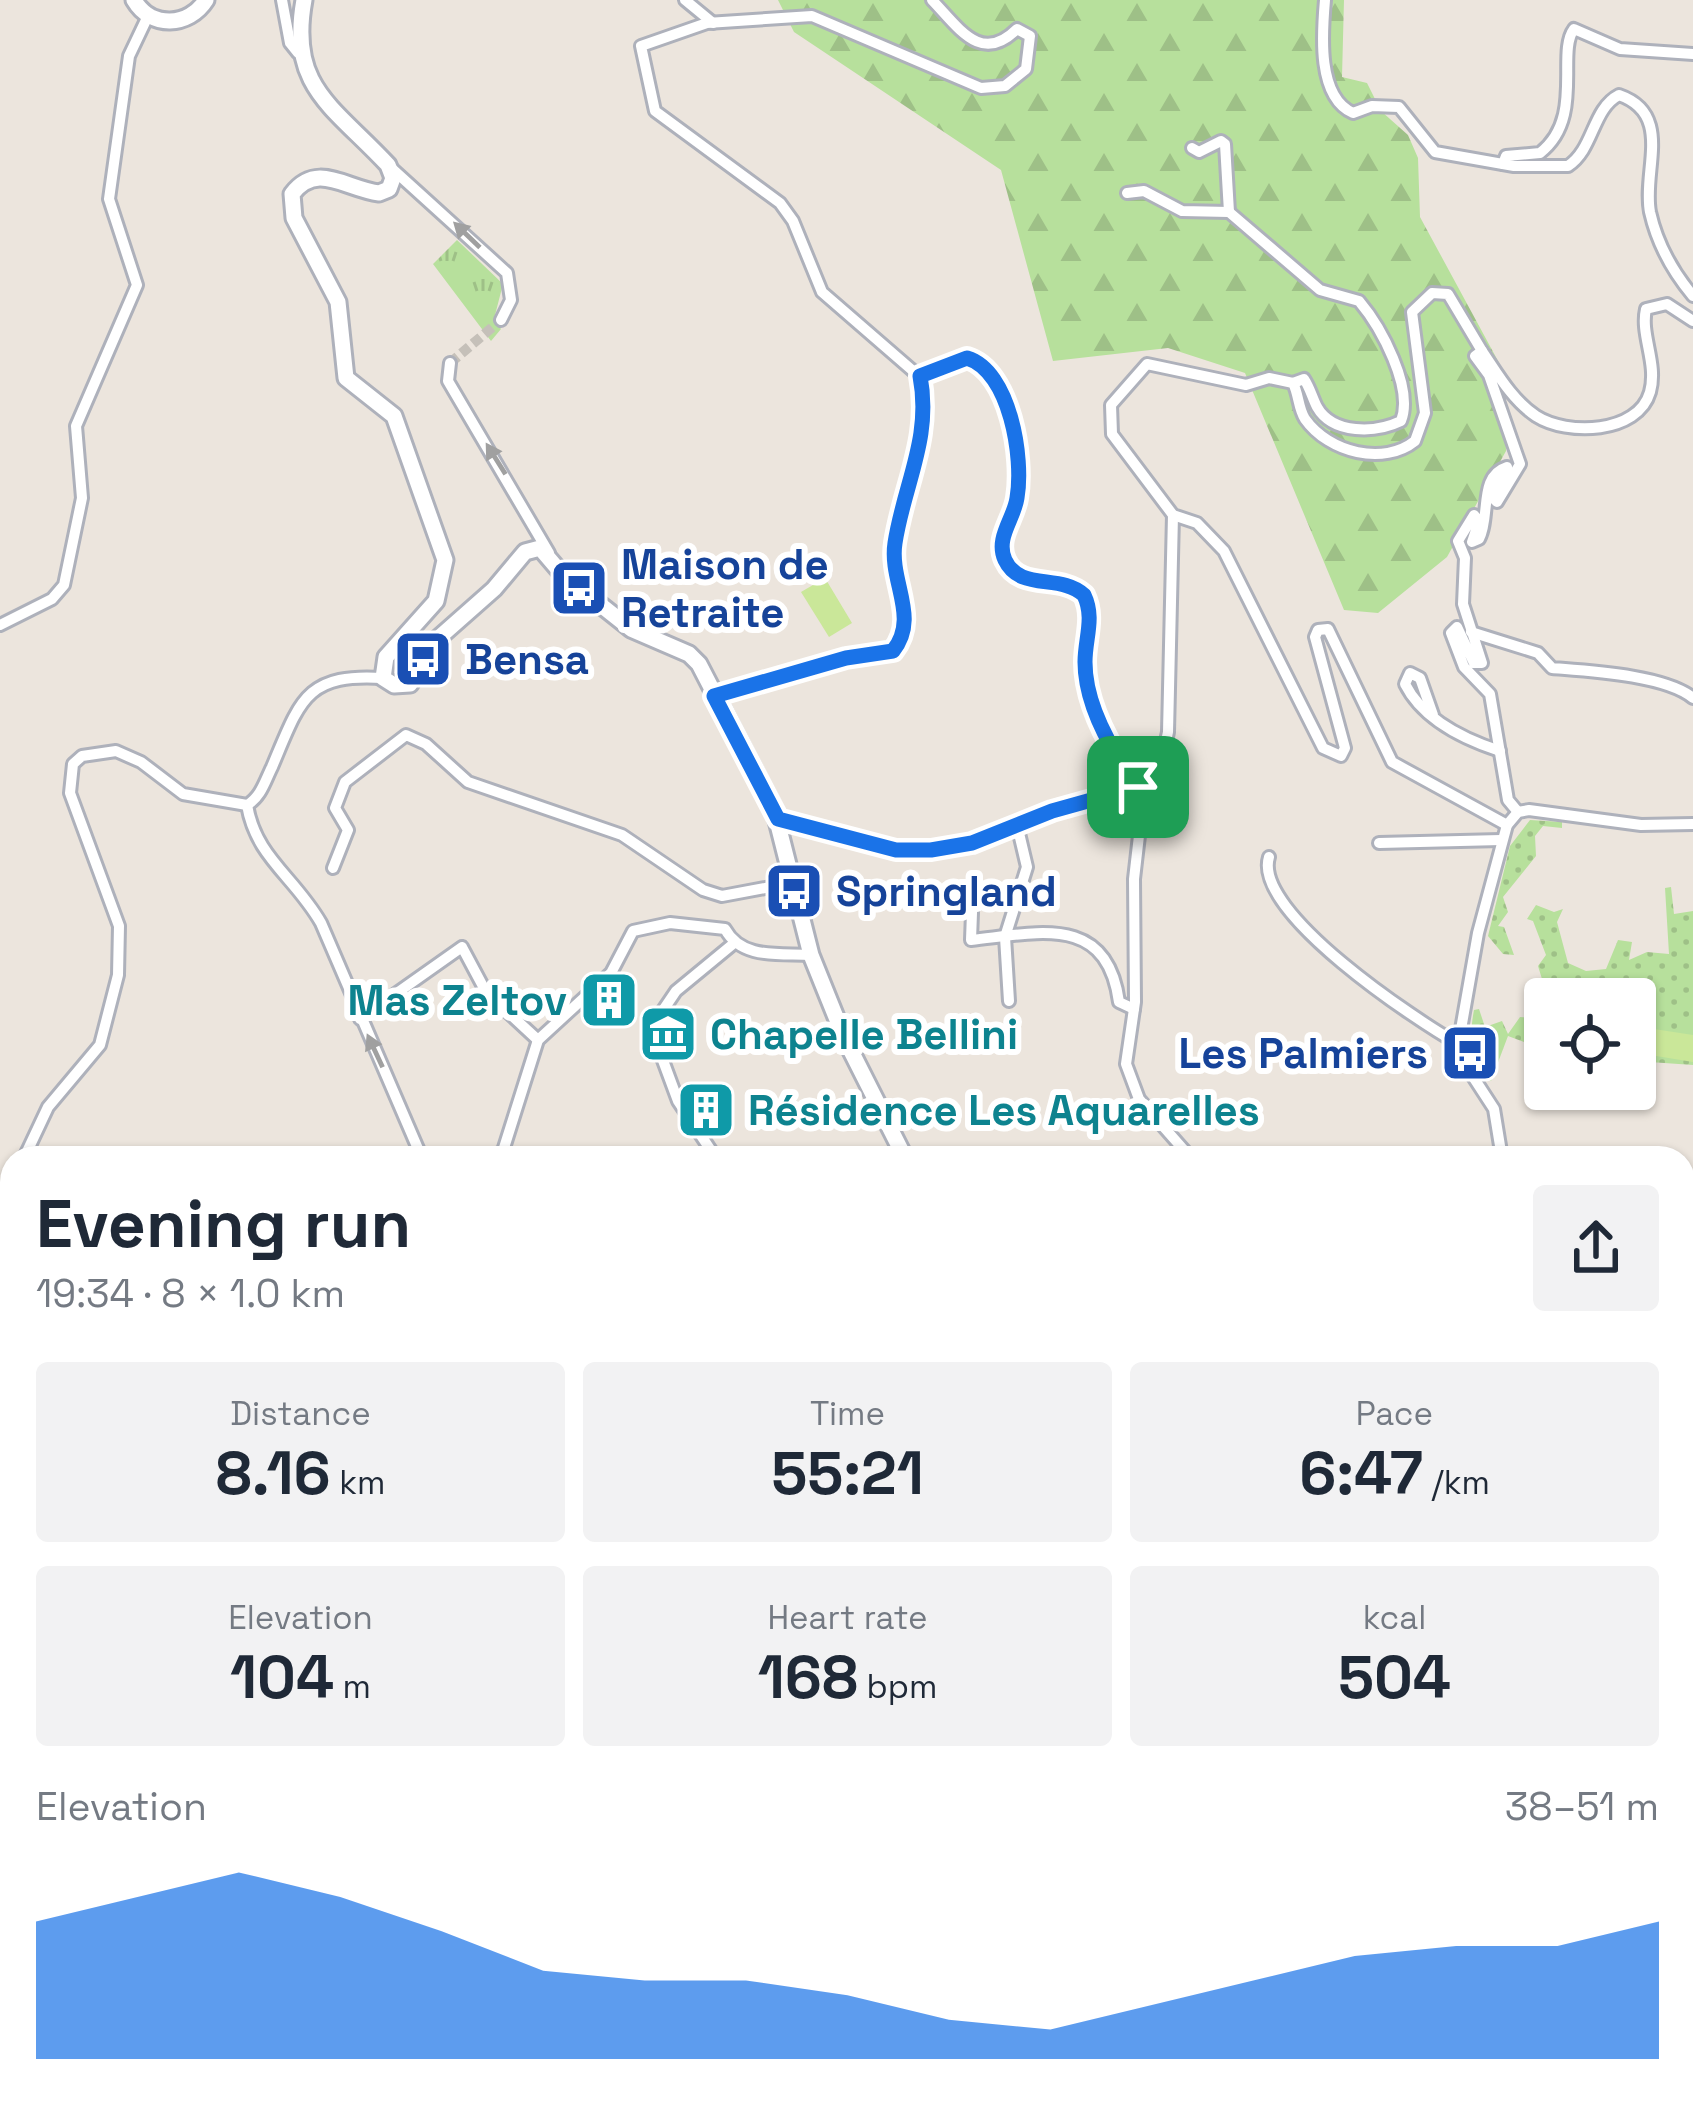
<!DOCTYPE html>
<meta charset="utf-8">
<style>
body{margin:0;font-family:"Space Grotesk",sans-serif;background:#f2f2f3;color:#1f2937;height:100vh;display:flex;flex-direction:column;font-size:45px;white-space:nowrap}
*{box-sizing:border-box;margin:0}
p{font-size:39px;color:#747a83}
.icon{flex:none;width:66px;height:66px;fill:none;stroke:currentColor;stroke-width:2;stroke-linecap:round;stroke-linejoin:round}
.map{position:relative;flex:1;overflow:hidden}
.details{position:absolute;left:0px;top:1146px;width:1695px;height:975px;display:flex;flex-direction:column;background:#fff;border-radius:36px 36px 0 0;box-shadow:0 3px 9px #0004}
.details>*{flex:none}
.controls{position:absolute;left:1524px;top:978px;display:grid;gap:24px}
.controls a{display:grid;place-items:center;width:132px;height:132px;border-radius:12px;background:#fff;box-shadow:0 3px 9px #0004;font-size:60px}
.pin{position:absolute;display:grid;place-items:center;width:102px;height:102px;color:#fff;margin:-51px;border-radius:24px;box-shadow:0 6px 18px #0006}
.round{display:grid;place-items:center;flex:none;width:126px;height:126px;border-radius:12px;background:#f2f2f3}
.head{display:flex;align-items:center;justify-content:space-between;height:204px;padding:0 36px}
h1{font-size:66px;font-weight:700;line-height:90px}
.metrics{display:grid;grid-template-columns:repeat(3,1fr);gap:18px;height:204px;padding:12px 36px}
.metrics div{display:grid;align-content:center;border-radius:12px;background:#f2f2f3;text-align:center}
.metrics b{font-size:60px;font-weight:700}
.metrics small{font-size:33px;font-weight:400}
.metrics p{font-size:33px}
.chart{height:336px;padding:24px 36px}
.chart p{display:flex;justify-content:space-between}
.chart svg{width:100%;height:216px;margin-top:12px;fill:#1a73e8;opacity:.7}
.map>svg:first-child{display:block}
</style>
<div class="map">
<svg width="1693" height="2120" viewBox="0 0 1693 2120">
<defs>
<pattern id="grass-tufts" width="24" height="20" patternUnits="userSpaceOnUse" patternTransform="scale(3)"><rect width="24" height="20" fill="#b7e09c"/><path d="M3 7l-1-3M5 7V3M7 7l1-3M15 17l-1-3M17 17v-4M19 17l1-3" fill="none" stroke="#9ec087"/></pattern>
<pattern id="forest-firs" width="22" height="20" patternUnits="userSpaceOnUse" patternTransform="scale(3)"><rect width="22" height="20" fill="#b7e09c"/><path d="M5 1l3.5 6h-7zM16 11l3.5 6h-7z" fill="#9ec087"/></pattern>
<pattern id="park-dots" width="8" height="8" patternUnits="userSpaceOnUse" patternTransform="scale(3)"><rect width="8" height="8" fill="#b7e09c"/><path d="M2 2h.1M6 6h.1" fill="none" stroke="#9ec087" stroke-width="1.8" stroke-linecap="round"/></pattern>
</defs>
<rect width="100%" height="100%" fill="#ece5dd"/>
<!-- grass -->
<polygon fill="url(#grass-tufts)" points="457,240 503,284 494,319 501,329 491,341 433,264"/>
<!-- forest -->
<polygon fill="url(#forest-firs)" points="778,0 1344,0 1342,77 1367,83 1381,111 1408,135 1418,158 1420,217 1504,372 1506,451 1447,557 1378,613 1344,610 1245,373 1168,348 1053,361 1001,170 794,32"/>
<!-- park -->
<g fill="url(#park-dots)">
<polygon points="1530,820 1562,822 1562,828 1543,826 1535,836 1536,856 1503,897 1508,912 1498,926 1504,927 1514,955 1503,954 1488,936 1510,846"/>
<path d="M1671,887L1674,914L1693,911V1065L1635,1061V999H1545V1039L1531,1032L1524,1042L1508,1036L1491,1081C1470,1061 1469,1036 1474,1010L1479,1009L1485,1027L1502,1021L1508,1034L1520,1017L1533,1018L1526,1000L1542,979L1538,966L1546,955L1533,921L1527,919L1536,905L1554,912L1563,909L1557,922L1568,963L1586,971L1606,969L1618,940L1632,942L1629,960L1647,952L1669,954L1665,888Z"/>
</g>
<!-- pitch -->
<g fill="#cae799">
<polygon points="825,578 852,623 829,637 801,592"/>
<polygon points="1654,1029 1693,1035 1693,1062 1650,1055"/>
</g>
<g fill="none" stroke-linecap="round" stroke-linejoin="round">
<!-- stream -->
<polyline stroke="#75d1e9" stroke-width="3" points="1683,2101 1693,2100"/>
<!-- street-tunnel -->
<polyline stroke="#c5c0b9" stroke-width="10" stroke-dasharray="10 5" stroke-linecap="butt" points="450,363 501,320"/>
<!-- street casing -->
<g stroke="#aeb1bb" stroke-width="16">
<g id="street">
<polyline points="282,0 290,43 298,53"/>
<polyline points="685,0 713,23"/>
<path d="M1325,0C1322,34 1317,97 1353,113L1372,106L1399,107L1435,152L1514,166H1568C1594,149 1592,109 1619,95C1674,114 1642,171 1650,212C1657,243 1673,272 1693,296"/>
<polyline points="1192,148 1199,152 1221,141 1225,144 1229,212"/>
<path d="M1503,164L1506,156L1540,153C1585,118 1556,53 1574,29L1620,49L1693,54"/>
<polyline points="388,165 507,273 511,300 501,320"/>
<path d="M1127,193L1144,191L1182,211L1229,212L1320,290L1359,301C1381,327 1414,388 1401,421C1376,433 1333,435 1317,407C1312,397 1310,388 1304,379L1293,383"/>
<path d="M1482,351L1448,294L1432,293L1412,312L1425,413L1415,441C1384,466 1329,453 1305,419C1298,408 1299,395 1293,383L1269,378L1246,385L1147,364L1111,405L1112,434L1173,515L1197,523L1224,551L1323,748L1341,756L1345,748L1315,637L1318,630L1328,629L1392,762L1507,825"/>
<polyline points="450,363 448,381 549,553"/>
<path d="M920,377L822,292L793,221L780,203L655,111L641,46L707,23L812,16L981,88L1005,86L1026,69L1030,36L1017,29C981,65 959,28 932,0"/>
<path d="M920,377C937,367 961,351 981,362C1006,377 1020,466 1018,494C1016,517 991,542 1007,565C1022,588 1052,578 1074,586L1090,607L1084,667L1106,740L1143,801L1134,879L1135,1002L1126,1064L1139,1099L1191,1158"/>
<polyline points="0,625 52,599 64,585 82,498 76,426 137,285 109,199 129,56 148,16"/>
<path d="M1471,632L1538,653L1552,668C1588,671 1665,675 1693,698"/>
<path d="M714,696L846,658L893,651C920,617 889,582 895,543C904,484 932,438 920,377"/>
<path d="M1433,715L1420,678L1410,673L1405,684C1423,720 1463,739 1500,751"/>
<path d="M247,805C256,858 294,876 321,923L422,1158"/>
<path d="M1518,812L1508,800L1490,694L1464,667L1451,633L1457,627L1474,663H1482L1463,604L1465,558L1458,541L1474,515L1479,521L1472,542L1479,539C1491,516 1478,476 1507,467L1493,498L1497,502L1520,464L1489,375L1475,356L1482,351C1497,373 1512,400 1536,416C1567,436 1638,434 1650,392C1658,363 1640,335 1646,309L1667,304L1693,321"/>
<polyline points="778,819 896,850 972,843 1052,811 1138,787 1163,756 1168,732 1173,515"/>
<polyline points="1379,843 1501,840"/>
<path d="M1269,857C1252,912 1417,1021 1460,1045"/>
<polyline points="333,868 348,830 335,808 345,782 406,735 426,744 468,782 622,835 703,890 722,896 792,883"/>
<path d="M973,885L971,940C1038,933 1107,913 1119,1002L1134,1009"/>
<polyline points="1009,1001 1005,937 1027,867 1018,829"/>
<polyline points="360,1019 462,947 486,992 538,1040"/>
<path d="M24,1158L48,1107L100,1045L118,975L119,926L70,793L73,764L82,756L116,751L141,762L183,794L247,805C261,797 265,781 272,767C300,701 305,673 383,678"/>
<path d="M490,1158L503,1151L538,1040L611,973L633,931L670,923L725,929C742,960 780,953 811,955"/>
<polyline points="716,1158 678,1101 651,1028 676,991 733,944"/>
<polyline points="777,1158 800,1158"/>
<polyline points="1502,1158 1494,1109 1468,1069 1460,1035 1478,933 1507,825 1518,812 1529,810 1641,825 1693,824"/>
<polyline points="0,1217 12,1189"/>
<polyline points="1683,1427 1693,1432"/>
<polyline points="0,1457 12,1453"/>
<polyline points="1683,1554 1693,1556"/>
<polyline points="0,1601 12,1583"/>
<polyline points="1683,1609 1693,1612"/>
<polyline points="1683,1706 1693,1704"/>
<polyline points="0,1827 12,1827"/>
<polyline points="1683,1944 1693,1944"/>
<polyline points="0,2034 12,2065"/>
<polyline points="29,2109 33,2120"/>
<polyline points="481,2109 491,2120"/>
<polyline points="702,2109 705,2120"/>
<polyline points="858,2109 859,2120"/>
<polyline points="1030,2109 1071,2120"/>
<polyline points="1123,2109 1126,2120"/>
<polyline points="1511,2109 1624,2120"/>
<polyline points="1666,2109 1666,2120"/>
<polyline points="587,2120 597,2109"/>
<polyline points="1177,2120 1238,2110 1316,2120"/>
</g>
</g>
<!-- secondary casing -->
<g stroke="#aeb1bb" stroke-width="21">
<g id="secondary">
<path d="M134,0C151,29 189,27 206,0"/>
<path d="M304,0C288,87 333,106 388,165L393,178L389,189L379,193C346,189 317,161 292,194L294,218L338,302L346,378L394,416L445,560L436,601L386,657L383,678L394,685L410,684L434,642L494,589L525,552L540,548L563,575L631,629L689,654L699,664L774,809L811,955L844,1037L905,1158"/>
<polyline points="1683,1897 1693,1893"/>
<polyline points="1413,2120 1418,2109"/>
</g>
</g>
<!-- street -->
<use href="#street" stroke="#fff" stroke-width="10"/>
<!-- secondary -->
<use href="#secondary" stroke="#fff" stroke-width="15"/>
</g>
<!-- one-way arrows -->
<defs><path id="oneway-solid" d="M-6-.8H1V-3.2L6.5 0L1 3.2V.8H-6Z" transform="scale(3)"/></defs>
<g fill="#a0a0a0">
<use href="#oneway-solid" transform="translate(467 235) rotate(-136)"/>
<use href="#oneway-solid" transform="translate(496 459) rotate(-122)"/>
<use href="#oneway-solid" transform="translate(375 1051) rotate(-115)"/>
</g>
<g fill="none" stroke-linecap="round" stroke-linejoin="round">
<!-- route casing -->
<g stroke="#fff" stroke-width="24">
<path id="route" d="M967,358C1010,371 1024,458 1017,498C1014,519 995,538 1005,560C1020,592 1060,573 1084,595C1095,618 1085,638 1085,662C1085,706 1113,753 1138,787L1052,811L972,843L931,850H896L778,819L714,696L846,658L893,651C920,617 889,582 895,543C904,484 932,438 920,376Z"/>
</g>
<!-- route -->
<use href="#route" stroke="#1a73e8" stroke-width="15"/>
</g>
<!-- icons -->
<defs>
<g id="bus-square" transform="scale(3)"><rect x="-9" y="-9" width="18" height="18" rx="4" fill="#1a4fb4" stroke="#fff"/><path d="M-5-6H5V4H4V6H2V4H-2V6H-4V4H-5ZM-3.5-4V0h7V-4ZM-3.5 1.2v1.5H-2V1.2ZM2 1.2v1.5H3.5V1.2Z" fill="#fff"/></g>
<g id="building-square" transform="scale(3)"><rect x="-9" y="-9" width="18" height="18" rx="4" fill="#0f9aa8" stroke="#fff"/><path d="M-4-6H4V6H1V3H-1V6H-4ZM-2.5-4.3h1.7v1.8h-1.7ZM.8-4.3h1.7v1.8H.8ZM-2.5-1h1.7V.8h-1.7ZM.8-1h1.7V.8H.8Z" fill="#fff"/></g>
<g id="museum-square" transform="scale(3)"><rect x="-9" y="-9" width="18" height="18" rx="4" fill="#0f9aa8" stroke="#fff"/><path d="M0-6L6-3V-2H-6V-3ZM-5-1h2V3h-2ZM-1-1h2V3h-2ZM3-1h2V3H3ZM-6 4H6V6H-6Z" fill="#fff"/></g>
</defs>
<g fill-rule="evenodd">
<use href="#bus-square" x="579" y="588"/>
<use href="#bus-square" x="423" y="659"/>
<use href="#bus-square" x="794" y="891"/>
<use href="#building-square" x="609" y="1000"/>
<use href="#museum-square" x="668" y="1034"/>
<use href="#bus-square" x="1470" y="1053"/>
<use href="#building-square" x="706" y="1110"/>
</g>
<g text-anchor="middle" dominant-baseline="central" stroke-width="12" stroke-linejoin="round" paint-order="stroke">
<!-- transit labels -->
<g font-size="42" font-weight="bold" fill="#164399" stroke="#fff" text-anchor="start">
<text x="621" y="564">Maison de<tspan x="621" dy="48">Retraite</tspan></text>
<text x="465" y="659">Bensa</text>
<text x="836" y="891">Springland</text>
<text x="1428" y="1053" text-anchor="end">Les Palmiers</text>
</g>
<!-- culture labels -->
<g font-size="42" font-weight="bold" fill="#0d838f" stroke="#fff" text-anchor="start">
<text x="567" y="1000" text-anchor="end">Mas Zeltov</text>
<text x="710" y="1034">Chapelle Bellini</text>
<text x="748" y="1110">Résidence Les Aquarelles</text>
</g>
</g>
</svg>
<div class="controls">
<a><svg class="icon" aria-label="locate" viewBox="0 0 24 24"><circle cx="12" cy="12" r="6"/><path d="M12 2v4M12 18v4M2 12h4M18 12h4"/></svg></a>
</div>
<div class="pin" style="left:1138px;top:787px;background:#1e9e55"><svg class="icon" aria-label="arrive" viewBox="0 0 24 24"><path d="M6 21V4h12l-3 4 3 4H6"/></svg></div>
<section class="details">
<div class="head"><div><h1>Evening run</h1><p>19:34 · 8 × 1.0 km</p></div><a class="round"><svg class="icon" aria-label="share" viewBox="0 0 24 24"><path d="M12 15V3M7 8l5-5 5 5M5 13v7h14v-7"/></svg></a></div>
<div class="metrics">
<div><p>Distance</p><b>8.16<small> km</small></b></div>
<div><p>Time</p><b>55:21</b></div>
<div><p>Pace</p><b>6:47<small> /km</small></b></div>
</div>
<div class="metrics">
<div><p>Elevation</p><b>104<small> m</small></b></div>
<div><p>Heart rate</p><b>168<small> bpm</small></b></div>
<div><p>kcal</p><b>504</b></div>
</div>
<div class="chart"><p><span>Elevation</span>38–51 m</p>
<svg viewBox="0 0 160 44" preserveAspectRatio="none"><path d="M0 44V16L10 11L20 6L30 11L40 18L50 26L60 28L70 28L80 31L90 36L100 38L110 33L120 28L130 23L140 21L150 21L160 16V44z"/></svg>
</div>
</section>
</div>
